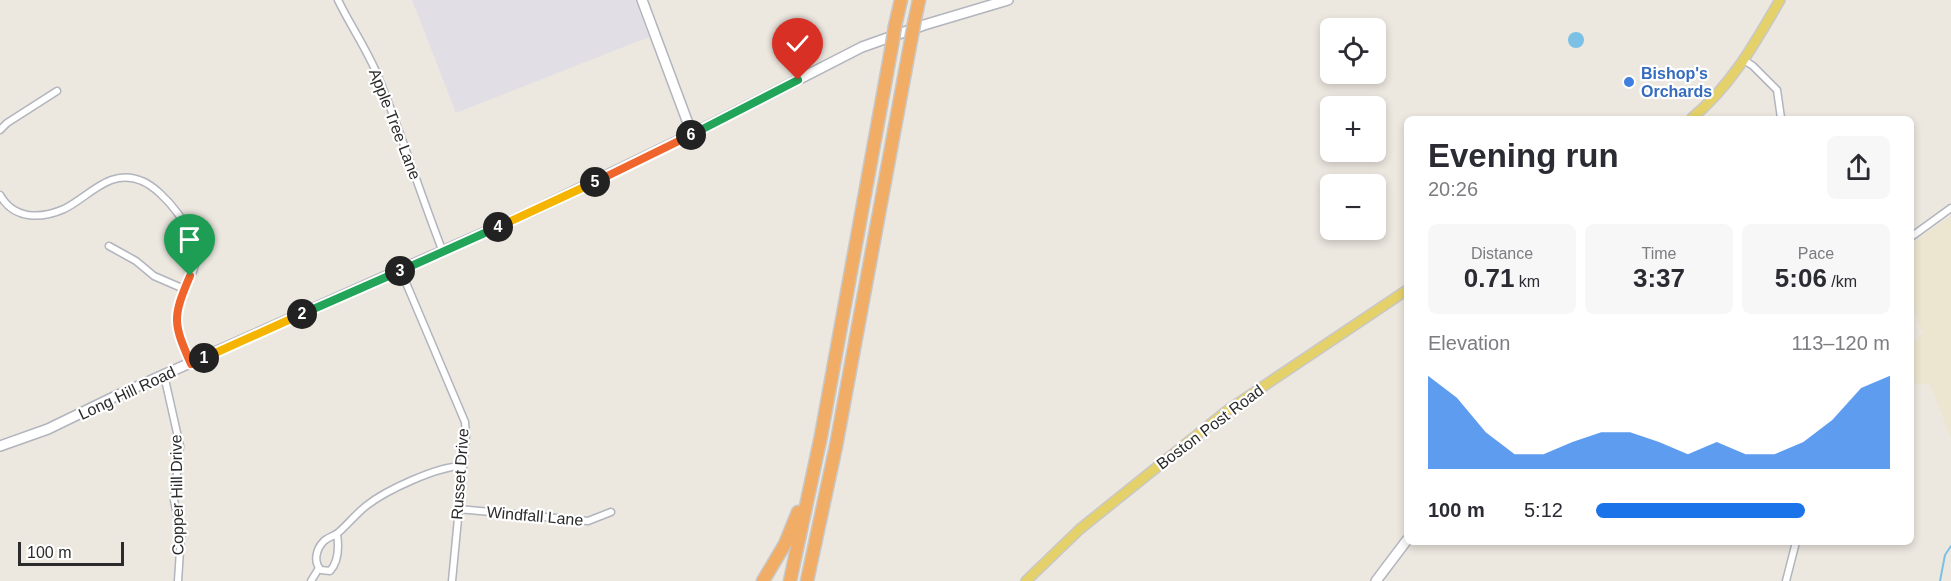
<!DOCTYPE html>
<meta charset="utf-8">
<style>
body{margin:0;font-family:Arial,sans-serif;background:#f7f7f7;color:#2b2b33;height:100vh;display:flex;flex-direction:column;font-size:22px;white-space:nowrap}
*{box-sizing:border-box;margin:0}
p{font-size:20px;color:#7c7c81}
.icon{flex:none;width:33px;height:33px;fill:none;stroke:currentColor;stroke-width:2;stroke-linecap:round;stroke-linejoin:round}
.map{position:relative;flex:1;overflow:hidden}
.drawer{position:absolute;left:1404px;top:116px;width:510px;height:429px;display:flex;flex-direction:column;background:#fff;border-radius:9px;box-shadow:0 3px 9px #0003}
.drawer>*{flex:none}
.controls{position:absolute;left:1320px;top:18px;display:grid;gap:12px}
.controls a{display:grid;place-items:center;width:66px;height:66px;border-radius:9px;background:#fff;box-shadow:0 3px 9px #0003;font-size:30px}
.scale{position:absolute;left:18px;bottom:15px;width:106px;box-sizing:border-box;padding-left:6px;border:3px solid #2b2b2b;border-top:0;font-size:16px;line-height:21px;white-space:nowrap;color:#2b2b2b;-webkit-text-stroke:4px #fff;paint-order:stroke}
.pin{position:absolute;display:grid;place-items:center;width:51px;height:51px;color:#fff;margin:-62px -26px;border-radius:50% 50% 50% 0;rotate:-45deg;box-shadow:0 0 6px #0007}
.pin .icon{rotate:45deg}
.km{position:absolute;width:30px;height:30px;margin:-15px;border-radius:50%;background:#222;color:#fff;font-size:16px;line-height:30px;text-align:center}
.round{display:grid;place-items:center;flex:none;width:63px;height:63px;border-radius:9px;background:#f7f7f7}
.head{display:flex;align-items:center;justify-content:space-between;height:102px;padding:0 24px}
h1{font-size:33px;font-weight:700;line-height:45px}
.metrics{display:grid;grid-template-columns:repeat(3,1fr);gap:9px;height:102px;padding:6px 24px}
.metrics div{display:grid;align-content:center;border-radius:9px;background:#f7f7f7;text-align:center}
.metrics b{font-size:26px;font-weight:700}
.metrics small{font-size:16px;font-weight:400}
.metrics p{font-size:16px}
.chart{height:168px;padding:12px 24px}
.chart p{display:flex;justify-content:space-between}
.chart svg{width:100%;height:108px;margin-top:6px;fill:#1a73e8;opacity:.7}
ul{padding:0 24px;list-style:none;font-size:20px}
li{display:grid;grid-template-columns:96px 72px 1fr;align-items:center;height:45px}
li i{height:15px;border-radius:8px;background:#1a73e8}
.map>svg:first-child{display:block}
</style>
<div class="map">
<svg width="1951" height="581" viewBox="0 0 1951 581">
<rect width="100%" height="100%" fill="#ece7df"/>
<!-- industrial -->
<polygon fill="#e1dfe5" points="412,0 635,0 649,37 456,113"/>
<!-- education -->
<polygon fill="#ece5d0" points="1951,216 1951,438 1930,384 1911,383 1911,344 1923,333 1911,304 1911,244"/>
<!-- water -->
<circle fill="#7bc1e5" cx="1576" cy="40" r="8"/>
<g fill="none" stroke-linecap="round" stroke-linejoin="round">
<!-- stream -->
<polyline stroke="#7bc1e5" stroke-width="2" points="1940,581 1945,555 1951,546"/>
<!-- street casing -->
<g stroke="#b2b4be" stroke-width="9">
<g id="street">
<path d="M338,0C350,25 366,48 377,74C401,132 420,193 443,252"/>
<polyline points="1744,60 1753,66 1777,90 1781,118"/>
<polyline points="0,130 7,123 57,91"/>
<path d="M0,195C14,220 41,219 64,209C89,197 110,167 142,181C164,190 199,234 196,260C193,281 176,299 176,321C176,335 185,351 191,364"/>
<polyline points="1911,237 1951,208"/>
<polyline points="109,246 136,261 154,276 184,289"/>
<polyline points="401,271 465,422 466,435 452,581"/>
<polyline points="164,375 180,446 174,500 181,535 178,581"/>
<polyline points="458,509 588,521 611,512"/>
<path d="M337,534C339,547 339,561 330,571L321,570C313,562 316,549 324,541C328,537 335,536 339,532C348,524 356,514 366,506C386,490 438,466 463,466"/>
<polyline points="311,581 319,568"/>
<polyline points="1786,581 1796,542"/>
</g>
</g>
<!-- secondary casing -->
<g stroke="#b2b4be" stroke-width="12">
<g id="secondary">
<polyline points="642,0 692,134"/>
<polyline points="0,446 48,429 118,395 535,210 692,134 862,47 924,25 1008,0"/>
<polyline points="1376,581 1407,540"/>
</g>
</g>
<!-- primary casing -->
<g stroke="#c8c8c8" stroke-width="12">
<g id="primary">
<path d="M1692,118C1731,86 1755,43 1780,0"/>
<polyline points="1026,581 1080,529 1228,410 1407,290"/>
</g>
</g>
<!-- highway casing -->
<g stroke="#c8c8c8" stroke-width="15">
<g id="highway">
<polyline points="915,19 919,0"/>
<polyline points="895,26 901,0"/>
<polyline points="763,581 785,544 798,512"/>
<polyline points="790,581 821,436 892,45"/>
<polyline points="807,581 836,446 911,40"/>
</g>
</g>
<!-- street -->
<use href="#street" stroke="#fff" stroke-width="6"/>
<!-- secondary -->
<use href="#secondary" stroke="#fff" stroke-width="9"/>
<!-- primary -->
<use href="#primary" stroke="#e5d16a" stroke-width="9"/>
<!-- highway -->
<use href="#highway" stroke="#f1ac65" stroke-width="12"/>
<!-- highway-bridge casing -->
<g stroke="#c8c8c8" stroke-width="15" stroke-linecap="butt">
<g id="highway-bridge">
<polyline points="911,40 915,19"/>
<polyline points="892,45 895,26"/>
</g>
</g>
<!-- highway-bridge -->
<use href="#highway-bridge" stroke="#f1ac65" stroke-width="12"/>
</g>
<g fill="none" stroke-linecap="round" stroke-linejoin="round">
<!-- split-1 casing -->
<g stroke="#fff" stroke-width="12">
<path id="split-1" d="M190,276C172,318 173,323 191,364L204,358"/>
</g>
<!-- split-2 casing -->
<g stroke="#fff" stroke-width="12">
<polyline id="split-2" points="204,358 302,314"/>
</g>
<!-- split-3 casing -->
<g stroke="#fff" stroke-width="12">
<polyline id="split-3" points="302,314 400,271"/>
</g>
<!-- split-4 casing -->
<g stroke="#fff" stroke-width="12">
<polyline id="split-4" points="400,271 498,227"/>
</g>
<!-- split-5 casing -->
<g stroke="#fff" stroke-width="12">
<polyline id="split-5" points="498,227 595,182"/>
</g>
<!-- split-6 casing -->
<g stroke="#fff" stroke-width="12">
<polyline id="split-6" points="595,182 691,135"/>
</g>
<!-- split-7 casing -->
<g stroke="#fff" stroke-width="12">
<polyline id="split-7" points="691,135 798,80"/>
</g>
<!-- split-1 -->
<use href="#split-1" stroke="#f0652b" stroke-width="8"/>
<!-- split-2 -->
<use href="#split-2" stroke="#f5b400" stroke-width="8"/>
<!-- split-3 -->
<use href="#split-3" stroke="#22a559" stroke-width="8"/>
<!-- split-4 -->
<use href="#split-4" stroke="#22a559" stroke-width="8"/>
<!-- split-5 -->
<use href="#split-5" stroke="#f5b400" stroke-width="8"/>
<!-- split-6 -->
<use href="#split-6" stroke="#f0652b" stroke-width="8"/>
<!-- split-7 -->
<use href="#split-7" stroke="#22a559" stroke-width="8"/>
</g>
<!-- markers -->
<circle fill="#3f7fe0" stroke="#fff" stroke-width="2" cx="1629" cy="82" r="6"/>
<g text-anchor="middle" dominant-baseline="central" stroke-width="4.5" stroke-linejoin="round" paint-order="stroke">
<!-- shop labels -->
<g font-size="16" font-weight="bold" fill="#366cbe" stroke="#fff" text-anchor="start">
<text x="1641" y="73">Bishop's<tspan x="1641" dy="18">Orchards</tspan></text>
</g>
<!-- street labels -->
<g font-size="16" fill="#2b2b2b" stroke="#fff">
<text transform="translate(395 124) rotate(69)">Apple Tree Lane</text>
<text transform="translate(127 393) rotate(-25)">Long Hill Road</text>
<text transform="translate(1210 427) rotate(-37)">Boston Post Road</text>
<text transform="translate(460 474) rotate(-86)">Russet Drive</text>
<text transform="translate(177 495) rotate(-91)">Copper Hill Drive</text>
<text transform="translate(535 516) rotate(5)">Windfall Lane</text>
</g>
</g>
</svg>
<div class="controls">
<a><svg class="icon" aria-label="locate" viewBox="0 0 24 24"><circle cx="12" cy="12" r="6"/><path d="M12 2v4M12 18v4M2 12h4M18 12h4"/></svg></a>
<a>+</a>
<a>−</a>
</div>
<div class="scale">100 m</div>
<div class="pin" style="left:190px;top:276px;background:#1e9e55"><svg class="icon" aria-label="arrive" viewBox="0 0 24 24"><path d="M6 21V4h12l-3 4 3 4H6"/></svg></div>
<div class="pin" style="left:798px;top:80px;background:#d93025"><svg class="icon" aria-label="check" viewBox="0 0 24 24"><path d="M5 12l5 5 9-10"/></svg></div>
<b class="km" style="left:204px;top:358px">1</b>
<b class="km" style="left:302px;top:314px">2</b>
<b class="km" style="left:400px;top:271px">3</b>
<b class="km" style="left:498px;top:227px">4</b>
<b class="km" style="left:595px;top:182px">5</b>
<b class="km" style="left:691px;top:135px">6</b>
<section class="drawer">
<div class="head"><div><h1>Evening run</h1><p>20:26</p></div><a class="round"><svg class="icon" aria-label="share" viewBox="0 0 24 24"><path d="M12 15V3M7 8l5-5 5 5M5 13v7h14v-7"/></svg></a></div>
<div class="metrics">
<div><p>Distance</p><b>0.71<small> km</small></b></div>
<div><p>Time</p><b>3:37</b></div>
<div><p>Pace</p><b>5:06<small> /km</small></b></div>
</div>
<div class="chart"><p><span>Elevation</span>113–120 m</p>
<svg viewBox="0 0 160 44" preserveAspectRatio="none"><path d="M0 44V6L10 15L20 29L30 38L40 38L50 33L60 29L70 29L80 33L90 38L100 33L110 38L120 38L130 33L140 24L150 11L160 6V44z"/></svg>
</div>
<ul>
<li><b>100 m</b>5:12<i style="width:71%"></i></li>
</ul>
</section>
</div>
